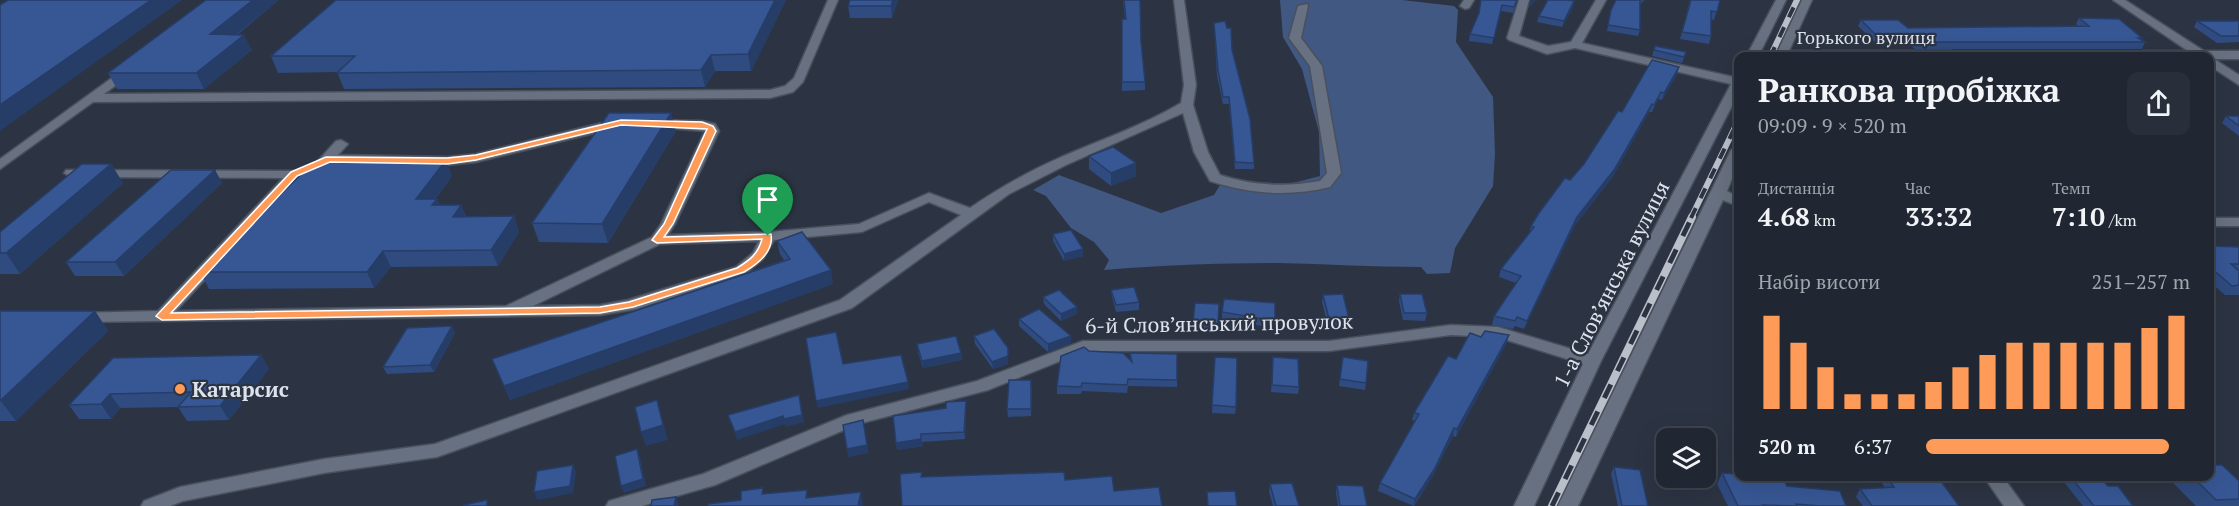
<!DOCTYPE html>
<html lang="uk">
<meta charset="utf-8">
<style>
body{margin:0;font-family:"PT Serif",serif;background:#292f3a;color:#f1f3f6;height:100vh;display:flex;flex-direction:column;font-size:22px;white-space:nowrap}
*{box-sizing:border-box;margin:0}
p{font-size:20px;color:#a2a5ac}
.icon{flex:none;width:33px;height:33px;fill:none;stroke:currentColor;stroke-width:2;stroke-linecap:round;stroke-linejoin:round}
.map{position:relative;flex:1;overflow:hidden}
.sheet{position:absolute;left:1734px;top:52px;width:480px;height:429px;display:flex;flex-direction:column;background:#212732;border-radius:12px;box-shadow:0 6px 24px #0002,0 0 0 2px #3e444d}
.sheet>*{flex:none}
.buttons{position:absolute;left:1656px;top:428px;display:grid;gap:12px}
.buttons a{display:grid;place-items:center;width:60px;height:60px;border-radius:12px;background:#212732;box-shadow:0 6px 24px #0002,0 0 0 2px #3e444d;font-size:30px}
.pin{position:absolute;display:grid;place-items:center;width:51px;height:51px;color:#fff;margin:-62px -26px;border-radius:50% 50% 50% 0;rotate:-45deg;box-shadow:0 0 6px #0007}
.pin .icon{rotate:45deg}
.round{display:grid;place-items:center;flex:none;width:63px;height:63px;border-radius:12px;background:#292f3a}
.summary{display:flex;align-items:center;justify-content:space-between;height:102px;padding:0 24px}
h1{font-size:33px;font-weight:700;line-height:45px}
.metrics{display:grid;grid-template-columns:repeat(3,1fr);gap:9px;height:102px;padding:6px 24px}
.metrics div{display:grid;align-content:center}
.metrics b{font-size:26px;font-weight:700}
.metrics small{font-size:16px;font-weight:400}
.metrics p{font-size:16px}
.chart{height:168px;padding:12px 24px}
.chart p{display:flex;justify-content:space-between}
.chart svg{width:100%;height:108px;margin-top:6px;stroke:#ff9b59;stroke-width:6}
ul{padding:0 24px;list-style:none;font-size:20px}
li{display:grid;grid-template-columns:96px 72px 1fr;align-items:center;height:45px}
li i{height:15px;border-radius:8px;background:#ff9b59}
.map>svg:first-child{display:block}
</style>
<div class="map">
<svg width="2239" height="506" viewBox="0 0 2239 506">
<rect width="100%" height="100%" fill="#2c3443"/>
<!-- green -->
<path fill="#415882" d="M1280,0H1402L1454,6L1458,10L1456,42L1493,97L1495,154L1493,186L1455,248L1450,273L1427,274L1421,267C1374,267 1327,264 1279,263C1221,263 1162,265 1104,270L1109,260L1094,242L1071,228L1046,196L1033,190L1059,175L1161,213L1214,195L1223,180L1289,184L1320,176L1319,132L1302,69L1283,37Z"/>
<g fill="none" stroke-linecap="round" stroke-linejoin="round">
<!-- minor casing -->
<g stroke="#49505c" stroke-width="3">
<g id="minor">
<polygon points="828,0 838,0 803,82 793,92 770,98 93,102 0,169 0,159 127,67 133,71 131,74 104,94 770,90 785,86 794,78"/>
<path d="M1174,0H1184L1196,85L1193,105L1208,152L1220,175C1254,186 1285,187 1320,181L1327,173L1310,66L1289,38L1298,6L1307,4L1308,6L1301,38L1322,66L1341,173L1330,187C1289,197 1250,194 1210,181L1194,152L1183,113L1066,165L1009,194L852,308L437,457L324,473L183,501L170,506H141L144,501L180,487L324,459L435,444L840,300L961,215L929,202L862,232L774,240L763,259L746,273L636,309L600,315L81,322L75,321L73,317L75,313L158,311L283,178L71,177L64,173L66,170L299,171L301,174L299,177L176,311L506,306L652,237L661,224L705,131L654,127L649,126L648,123L649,120L702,121L715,124L719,131L675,224L668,235L768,232L859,224L929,193L970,208C998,189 1027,172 1059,158C1100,140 1142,126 1181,103L1184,85ZM759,241L753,253L736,267L628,300L600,305L533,306L660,244Z"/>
<polygon points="1464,0 1474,0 1469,8 1465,9 1460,6"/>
<polygon points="1519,0 1529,0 1519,36 1548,46 1571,42 1596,0 1606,0 1582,43 1738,78 1738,94 1601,361 1534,506 1514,506 1583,364 1497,337 1451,335 1329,351 1085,351 988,390 858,424 715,485 642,506 606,506 609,501 703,474 847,415 977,381 1083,341 1329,341 1451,325 1498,327 1588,354 1731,84 1575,48 1547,54 1509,40 1507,38"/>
<polygon points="1776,0 1786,0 1758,57 1746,57"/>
<polygon points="1802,0 1812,0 1789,51 1951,51 1957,55 1956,57 1775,57"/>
<polygon points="2113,0 2125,0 2204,51 2239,51 2239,59 2214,59 2239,75 2239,85 2210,66 2210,57 2138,57 2139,53 2143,51 2188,51"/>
<polygon points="618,119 623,120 624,123 623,126 476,162 447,165 330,163 323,167 316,163 336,141 341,140 348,144 338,155 447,157 476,154"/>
<polygon points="1738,146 1738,164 1727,191 1738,197 1738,206 1723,200 1578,506 1558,506 1731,150"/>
<rect x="2210" y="218" width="29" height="8"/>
<polygon points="1984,477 2003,477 2024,506 2004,506"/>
</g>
</g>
<!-- minor -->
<use href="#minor" fill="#687181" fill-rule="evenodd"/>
<!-- rail-far1 casing -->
<g stroke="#bac0ca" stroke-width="6">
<g id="rail-far1">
<polyline points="1770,57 1797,0"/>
<polyline points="1691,218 1738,121"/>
</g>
</g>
<!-- rail casing -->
<g stroke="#bac0ca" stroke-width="8">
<polyline id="rail" points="1552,506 1692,217"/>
</g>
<!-- rail-far1 -->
<use href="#rail-far1" stroke="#2c3443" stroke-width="4" stroke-dasharray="11" stroke-linecap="butt"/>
<!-- rail -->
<use href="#rail" stroke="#2c3443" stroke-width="5" stroke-dasharray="15" stroke-linecap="butt"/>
</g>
<!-- wall -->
<g fill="#2f4b7f">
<polygon points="206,0 279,0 237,35 252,50 204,89 117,89 108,73"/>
<polygon points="336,0 786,0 751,71 715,71 705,87 344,89 337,72 278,73 271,56"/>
<polygon points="898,0 892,18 850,18 848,6"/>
<polygon points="1123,0 1140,0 1141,41 1145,82 1145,90 1122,91 1122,19 1125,19"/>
<polygon points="1481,0 1518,0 1513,13 1501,11 1492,44 1469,41 1470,34 1479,15"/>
<polygon points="1616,0 1644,0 1640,5 1640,30 1638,36 1607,31 1611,10"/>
<polygon points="1690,0 1720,0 1714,20 1711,19 1711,36 1709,44 1680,39"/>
<polygon points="1574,1 1573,7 1562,27 1537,22 1539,16"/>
<polygon points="2079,18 2142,38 2141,39 2145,42 2142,49 1915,49 1907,42 1875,42 1858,26 1861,20 1908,28 2078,26 2076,24"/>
<polygon points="2197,21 2239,21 2239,42 2217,43 2194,27"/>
<polygon points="1214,23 1232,50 1254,163 1254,169 1235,169 1229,104 1223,104 1217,76"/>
<polygon points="1655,46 1686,52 1682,63 1652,56"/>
<polygon points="1677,74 1662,100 1658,99 1652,112 1649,112 1612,178 1575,225 1524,329 1515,326 1513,329 1492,325 1494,316 1516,283 1499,277 1501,269 1529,233 1531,226 1584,164 1622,112"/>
<polygon points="2226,116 2239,116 2239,136 2222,123"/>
<polygon points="676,131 608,243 539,242 532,223"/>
<polygon points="1089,156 1136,163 1136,176 1111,186 1089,169"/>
<polygon points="111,164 123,183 20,274 0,274 0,232"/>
<polygon points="215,170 222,183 124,276 75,276 66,262"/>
<polygon points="452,176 435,199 437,199 440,205 461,205 466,216 514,216 519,232 498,266 391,267 374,288 209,289 200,272"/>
<polygon points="1053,234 1083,249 1083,256 1064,261 1053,241"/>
<polygon points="777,241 833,284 510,400 492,359 784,260 780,254"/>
<polygon points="2210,246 2239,247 2239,295 2225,295 2210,282"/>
<polygon points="1111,290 1139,302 1139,310 1116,312 1112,297"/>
<polygon points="1400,294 1427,313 1425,321 1403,320 1399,301"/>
<polygon points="1323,295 1349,319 1348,326 1328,326 1322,302"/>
<polygon points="1043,297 1077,307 1077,314 1061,321 1044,304"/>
<polygon points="1195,303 1219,304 1218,331 1193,330"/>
<polygon points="0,311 95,311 108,331 16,421 0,421"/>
<polygon points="1222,312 1275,321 1274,328 1222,319"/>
<polygon points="1019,319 1071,336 1071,343 1048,352 1019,326"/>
<polygon points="455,333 434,372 387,374 383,367"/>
<polygon points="974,336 1008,364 993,369 975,344"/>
<polygon points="1481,337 1507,342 1456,437 1453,436 1433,475 1414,506 1378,491 1380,483 1415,421 1412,420 1414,413"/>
<polygon points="917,344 961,353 962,360 923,368 918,352"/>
<polygon points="1089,351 1130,360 1130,353 1177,380 1177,387 1128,386 1127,393 1082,391 1081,394 1057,394 1057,386"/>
<polygon points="261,355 269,369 229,420 187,421 178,407 120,408 111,419 79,419 69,405 113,358"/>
<polygon points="1215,357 1236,407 1235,414 1212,413"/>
<polygon points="1273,357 1299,387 1298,394 1271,392"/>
<polygon points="1343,357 1366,383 1365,390 1339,386"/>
<polygon points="1032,387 1031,416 1008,417 1007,409"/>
<polygon points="966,401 966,408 965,439 922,442 923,446 897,450 896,443 946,408"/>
<polygon points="1614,467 1648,506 1618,506 1611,474"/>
<polygon points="1722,473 1787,486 1846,506 1728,506 1717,484"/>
<polygon points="1878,477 1938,477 1959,506 1863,506 1856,497 1860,489 1885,488"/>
<polygon points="2060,477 2100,477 2108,486 2133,506 2083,506"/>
<polygon points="2174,477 2210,477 2239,481 2239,506 2196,506 2171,481"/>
<polygon points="1270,484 1299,506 1273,506 1269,492"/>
<polygon points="1337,485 1367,506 1338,506 1336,493"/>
</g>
<!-- shaded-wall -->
<g fill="#263d68">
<polygon points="151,0 182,0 0,131 0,105"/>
<polygon points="253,0 279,0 217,50 210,34"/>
<polygon points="775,0 786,0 751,71 748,54"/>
<polygon points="893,0 898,0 892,18 891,6"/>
<polygon points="1533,0 1536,0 1529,9 1530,3"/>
<polygon points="1574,1 1573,7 1562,27 1564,21"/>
<polygon points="244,35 252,50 204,89 196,73"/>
<polygon points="711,55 715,71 705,87 701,70"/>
<polygon points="1679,67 1677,74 1662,100 1664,93"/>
<polygon points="1652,104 1649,112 1612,178 1575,225 1524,329 1527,321 1577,217"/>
<polygon points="671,113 676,131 608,243 602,224"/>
<polygon points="446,160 452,176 422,215 416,199"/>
<polygon points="1136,163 1136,176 1111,186 1111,173"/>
<polygon points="111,164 123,183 20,274 6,253"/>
<polygon points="215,170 222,183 124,276 115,262"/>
<polygon points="437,199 444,215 432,205"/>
<polygon points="461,205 468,221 453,217"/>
<polygon points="514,216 519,232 498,266 491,250"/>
<polygon points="1083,249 1083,256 1064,261 1064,254"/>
<polygon points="383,251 391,267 374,288 367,272"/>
<polygon points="831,270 833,284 510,400 504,386"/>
<polygon points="1077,307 1077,314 1061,321 1061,314"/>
<polygon points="95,311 108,331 16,421 1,401"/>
<polygon points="452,326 455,333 434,372 430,365"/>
<polygon points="1509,335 1507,342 1456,437 1457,429"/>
<polygon points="1071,336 1071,343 1048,352 1048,344"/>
<polygon points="1008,348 1008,364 993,369 992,362"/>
<polygon points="961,353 962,360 923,368 922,361"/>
<polygon points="261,355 269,369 229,420 220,406"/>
<polygon points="908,382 909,389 818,408 816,401"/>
<polygon points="110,394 120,408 111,419 101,404"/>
<polygon points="799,395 804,422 785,427 785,424 737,440 735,432"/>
<polygon points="657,400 668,440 646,446 641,432"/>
<polygon points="966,401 966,408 965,439 964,432"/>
<polygon points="1454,428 1453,436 1433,475 1413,506 1415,499"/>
<polygon points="921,439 923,446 897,450 896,443"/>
<polygon points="867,445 869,453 848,457 847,449"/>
<polygon points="637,449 640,457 646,486 624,493 621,486"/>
<polygon points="573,465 576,472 573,493 537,500 534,492"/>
<polygon points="861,492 863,506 858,506"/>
<polygon points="676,497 678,504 678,506 674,506"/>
</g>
<!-- building -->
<g fill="#375794" stroke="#263d68" stroke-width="1.5">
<polygon points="8,0 151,0 0,105 0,5"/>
<polygon points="206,0 253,0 210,34 244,35 196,73 108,73"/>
<polygon points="336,0 775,0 748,54 711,55 701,70 337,73 355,56 271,56"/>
<polygon points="850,0 893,0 891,6 848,6"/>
<polygon points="1124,0 1140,0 1141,41 1145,82 1122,82 1122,19 1126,19"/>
<polygon points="1481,0 1517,0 1514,7 1502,5 1494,38 1470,34 1479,13"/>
<polygon points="1548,0 1567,0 1574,1 1564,21 1539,16"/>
<polygon points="1616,0 1641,0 1640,1 1640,30 1608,25 1611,10"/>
<polygon points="1691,0 1720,0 1717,12 1711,11 1711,36 1682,32"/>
<polygon points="2079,18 2119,19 2142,38 2138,38 2145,42 1918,42 1910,36 1877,36 1861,20 1898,20 1908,28 2089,26"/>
<polygon points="1225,21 1227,28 1231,28 1232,50 1250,119 1254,163 1235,162 1229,97 1223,97 1218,70 1214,23"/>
<polygon points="2197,21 2239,21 2239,36 2221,36"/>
<polygon points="1655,46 1686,52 1684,57 1654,50"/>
<polygon points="1931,53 2160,53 2166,57 1936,57"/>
<polygon points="1652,60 1679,67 1664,93 1661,92 1654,105 1652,104 1614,170 1577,217 1527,321 1517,317 1515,321 1494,316 1521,276 1501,269 1534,227 1531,226 1539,213 1565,178 1570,180 1584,164 1618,111 1622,112"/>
<polygon points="609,113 671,113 602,224 532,223"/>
<polygon points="2226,116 2239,116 2239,126"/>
<polygon points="1113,147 1136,163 1111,173 1089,156"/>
<polygon points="446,160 416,199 437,199 432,205 461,205 453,217 514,216 491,250 383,251 367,272 200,272 314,162"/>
<polygon points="82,164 111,164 6,253 0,253 0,232"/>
<polygon points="171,170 215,170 115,262 66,262"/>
<polygon points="1071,230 1083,249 1064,254 1053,234"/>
<polygon points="802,232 831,270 504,386 492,359 790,259 777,241"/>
<polygon points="2210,246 2239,247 2239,264 2231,264 2239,271 2239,285 2232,286 2210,267"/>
<polygon points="1134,287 1139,302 1116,305 1111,290"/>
<polygon points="1059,290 1077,307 1061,314 1043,297"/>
<polygon points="1343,294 1349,319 1329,319 1323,295"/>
<polygon points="1400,294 1422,294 1427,313 1404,313"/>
<polygon points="1224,299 1275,303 1275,321 1222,312"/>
<polygon points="1195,303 1219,304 1218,324 1193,322"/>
<polygon points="1039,309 1071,336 1048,344 1019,319"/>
<polygon points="0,311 95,311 0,401"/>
<polygon points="452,326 430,365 383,367 407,328"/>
<polygon points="994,329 1008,348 1008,356 992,362 974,336"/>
<polygon points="1485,331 1509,335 1457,429 1454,428 1435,468 1415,499 1380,483 1419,414 1414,413 1448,356 1456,359 1470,333 1481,337"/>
<polygon points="836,332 843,364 901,355 908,382 816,401 806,338"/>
<polygon points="956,336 961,353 922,361 917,344"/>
<polygon points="1084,347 1089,351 1123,353 1132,362 1130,353 1177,354 1177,380 1128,379 1127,385 1082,383 1081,387 1057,386 1061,356"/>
<polygon points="261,355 220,406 178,407 191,392 110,394 101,404 69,405 113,358"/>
<polygon points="1215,357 1237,358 1236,407 1212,405"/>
<polygon points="1273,357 1298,359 1299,387 1272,385"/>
<polygon points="1343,357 1368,361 1366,383 1340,379"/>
<polygon points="1009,380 1031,380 1031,409 1007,409"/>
<polygon points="799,395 802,415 784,419 783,416 735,432 728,415"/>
<polygon points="657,400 663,425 641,432 635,407"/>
<polygon points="966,401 964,432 921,434 921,439 896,443 893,416 946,408 946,402"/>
<polygon points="863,420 867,445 847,449 843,425"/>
<polygon points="637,449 643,479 621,486 615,456"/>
<polygon points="573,465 570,486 534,492 537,471"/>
<polygon points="2210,465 2222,465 2239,481 2239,499 2216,500 2193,477 2210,477"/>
<polygon points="1614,467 1640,470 1648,506 1622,506"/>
<polygon points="922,472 921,477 1064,472 1065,480 1112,476 1114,491 1159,487 1162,506 902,506 900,474"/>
<polygon points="1722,473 1738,474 1738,477 1782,477 1787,486 1840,491 1846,506 1820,506 1796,504 1797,506 1763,505 1764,506 1738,506"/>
<polygon points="1887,477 1938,477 1959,506 1872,506 1860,489 1894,487"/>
<polygon points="2071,477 2100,477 2108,486 2118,486 2133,506 2094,506"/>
<polygon points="1292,483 1299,506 1276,506 1270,484"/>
<polygon points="1337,485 1363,486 1367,506 1340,506"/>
<polygon points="763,488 762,494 807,490 806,498 861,492 858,506 708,506 708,504 741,500 741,491"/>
<polygon points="1235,491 1237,506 1208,506 1207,492"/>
<polygon points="676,497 674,506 651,506 652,500"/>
<polygon points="487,500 487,506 464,506 464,505"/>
</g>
<!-- route -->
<path fill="#ff9b59" stroke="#fff" stroke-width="1.5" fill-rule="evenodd" d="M621,120L702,122L713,126L716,131L673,224L664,237L771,234C774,251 758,264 744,272L633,307L600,313L162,320L156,316L291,172L326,157L447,158L476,155ZM621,125L707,129L664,224L652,240L657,243L762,239C758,254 750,260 737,268L629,302L600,307L171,313L297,176L330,162L447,164L476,160Z"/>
<!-- markers -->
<circle fill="#ff9b59" stroke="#2c3443" stroke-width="2" cx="180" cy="389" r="6"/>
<g text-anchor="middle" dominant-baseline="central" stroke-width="4.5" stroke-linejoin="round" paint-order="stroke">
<!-- far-street labels -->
<g font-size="18" fill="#dde3ec" stroke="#2c3443">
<text x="1866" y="37">Горького вулиця</text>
</g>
<!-- street labels -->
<g font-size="21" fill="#dde3ec" stroke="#2c3443">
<text transform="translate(1611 284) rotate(-63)">1-а Слов’янська вулиця</text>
<text transform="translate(1219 323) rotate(-1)">6-й Слов’янський провулок</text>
</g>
<!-- poi labels -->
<g font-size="21" font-weight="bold" fill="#dde3ec" stroke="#2c3443" text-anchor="start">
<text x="192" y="389">Катарсис</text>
</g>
</g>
</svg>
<div class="buttons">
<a><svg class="icon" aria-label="layers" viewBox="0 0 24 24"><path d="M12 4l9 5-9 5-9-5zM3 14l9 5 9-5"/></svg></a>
</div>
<div class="pin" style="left:768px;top:236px;background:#1e9e55"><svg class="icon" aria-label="arrive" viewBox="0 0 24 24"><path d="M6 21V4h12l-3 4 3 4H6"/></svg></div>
<section class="sheet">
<div class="summary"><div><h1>Ранкова пробіжка</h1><p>09:09 · 9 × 520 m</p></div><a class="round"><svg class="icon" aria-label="share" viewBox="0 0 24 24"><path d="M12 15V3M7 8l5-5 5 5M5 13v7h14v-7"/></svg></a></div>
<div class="metrics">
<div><p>Дистанція</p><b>4.68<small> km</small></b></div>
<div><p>Час</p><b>33:32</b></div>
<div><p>Темп</p><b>7:10<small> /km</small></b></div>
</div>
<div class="chart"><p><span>Набір висоти</span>251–257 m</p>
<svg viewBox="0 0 160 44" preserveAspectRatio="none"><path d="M5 44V6M15 44V17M25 44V27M35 44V38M45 44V38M55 44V38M65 44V33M75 44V27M85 44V22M95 44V17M105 44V17M115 44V17M125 44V17M135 44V17M145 44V11M155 44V6"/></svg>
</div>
<ul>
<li><b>520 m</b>6:37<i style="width:92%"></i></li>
</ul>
</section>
</div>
